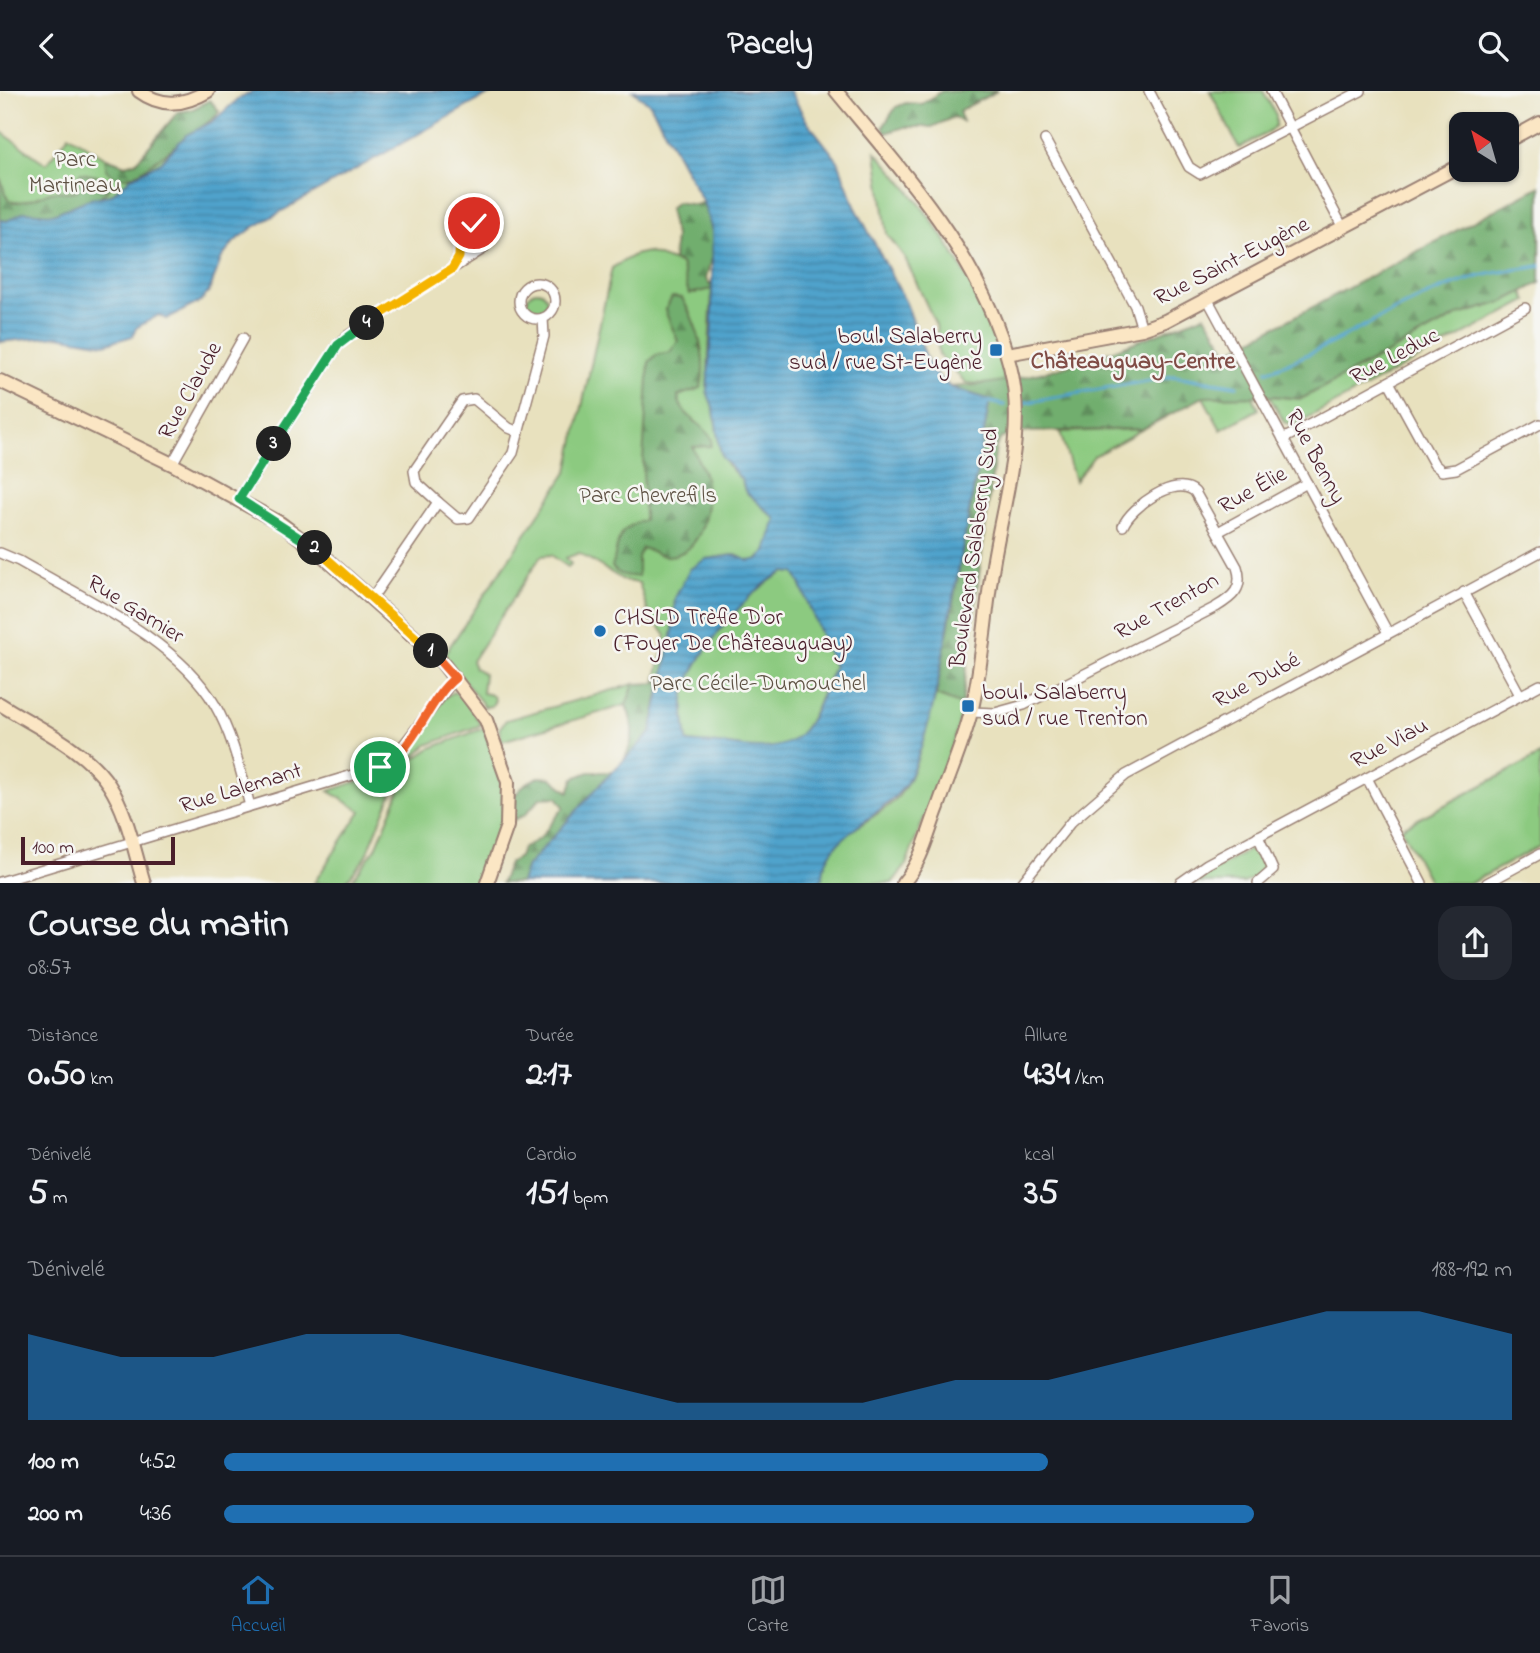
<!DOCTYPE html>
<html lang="fr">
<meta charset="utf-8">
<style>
body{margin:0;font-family:"Indie Flower",sans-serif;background:#242831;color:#f1f3f6;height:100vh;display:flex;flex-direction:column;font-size:26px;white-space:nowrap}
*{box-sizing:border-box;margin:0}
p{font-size:23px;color:#9ea1a6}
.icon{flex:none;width:38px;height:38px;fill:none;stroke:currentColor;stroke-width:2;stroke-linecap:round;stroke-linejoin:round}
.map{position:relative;height:792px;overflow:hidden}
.drawer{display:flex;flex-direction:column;background:#171b24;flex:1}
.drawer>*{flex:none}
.needle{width:46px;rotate:323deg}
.buttons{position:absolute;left:1449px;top:21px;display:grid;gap:14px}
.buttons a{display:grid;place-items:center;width:70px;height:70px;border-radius:14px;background:#171b24;box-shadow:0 2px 5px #0004;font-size:35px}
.scale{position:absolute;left:21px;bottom:18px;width:154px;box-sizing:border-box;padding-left:7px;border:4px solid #4a1f2b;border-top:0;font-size:19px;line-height:24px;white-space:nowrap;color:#4a1f2b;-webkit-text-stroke:5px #f6f6f2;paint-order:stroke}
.pin{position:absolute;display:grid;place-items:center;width:60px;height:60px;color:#fff;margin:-30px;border:4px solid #fff;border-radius:50%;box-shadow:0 2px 7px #0007}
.km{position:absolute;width:35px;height:35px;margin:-18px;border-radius:50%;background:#222;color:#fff;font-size:19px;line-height:35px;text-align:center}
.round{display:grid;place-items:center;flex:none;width:74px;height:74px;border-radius:21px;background:#242831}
.headline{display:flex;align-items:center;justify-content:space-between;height:119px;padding:0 28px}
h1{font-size:38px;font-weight:800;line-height:52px}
.metrics{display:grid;grid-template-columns:repeat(3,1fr);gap:10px;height:119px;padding:7px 28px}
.metrics div{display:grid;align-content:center}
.metrics b{font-size:35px;font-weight:800}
.metrics small{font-size:19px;font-weight:400}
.metrics p{font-size:19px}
.chart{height:196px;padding:14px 28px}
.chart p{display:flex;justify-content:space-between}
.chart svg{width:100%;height:126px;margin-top:7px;fill:#1f6fb2;opacity:.7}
ul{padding:0 28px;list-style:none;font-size:23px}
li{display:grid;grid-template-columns:112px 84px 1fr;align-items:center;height:52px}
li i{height:18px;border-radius:9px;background:#1f6fb2}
header{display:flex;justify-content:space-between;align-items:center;height:91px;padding:0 28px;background:#171b24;font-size:32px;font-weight:800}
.menu{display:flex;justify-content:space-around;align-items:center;height:98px;border-top:2px solid #363941;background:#171b24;font-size:19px;color:#9ea1a6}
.menu a{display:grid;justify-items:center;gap:4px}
.menu .active{color:#1f6fb2}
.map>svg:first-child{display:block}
</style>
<header><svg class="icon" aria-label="back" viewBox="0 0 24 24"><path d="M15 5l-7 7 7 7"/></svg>Pacely<svg class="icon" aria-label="search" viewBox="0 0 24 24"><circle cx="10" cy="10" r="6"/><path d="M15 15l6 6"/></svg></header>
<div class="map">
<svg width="1540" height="792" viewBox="0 0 1540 792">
<defs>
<pattern id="forest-firs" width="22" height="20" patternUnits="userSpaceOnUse" patternTransform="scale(1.75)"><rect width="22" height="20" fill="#71ae6e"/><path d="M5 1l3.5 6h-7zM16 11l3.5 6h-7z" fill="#5f8d5b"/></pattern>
<pattern id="water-rules" width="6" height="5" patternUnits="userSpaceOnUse" patternTransform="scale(1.75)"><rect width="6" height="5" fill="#50a3cc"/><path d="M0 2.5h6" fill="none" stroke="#4484a6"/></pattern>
</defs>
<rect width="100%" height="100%" fill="#f6f6f2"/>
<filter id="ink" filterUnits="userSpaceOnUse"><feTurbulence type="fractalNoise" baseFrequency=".0143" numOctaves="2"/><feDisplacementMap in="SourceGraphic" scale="14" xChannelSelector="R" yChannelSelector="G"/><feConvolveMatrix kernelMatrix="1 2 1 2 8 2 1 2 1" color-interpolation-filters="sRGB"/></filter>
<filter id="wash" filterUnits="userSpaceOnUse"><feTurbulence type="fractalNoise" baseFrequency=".00686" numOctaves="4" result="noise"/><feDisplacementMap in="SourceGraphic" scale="28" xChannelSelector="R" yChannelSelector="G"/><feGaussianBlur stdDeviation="1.57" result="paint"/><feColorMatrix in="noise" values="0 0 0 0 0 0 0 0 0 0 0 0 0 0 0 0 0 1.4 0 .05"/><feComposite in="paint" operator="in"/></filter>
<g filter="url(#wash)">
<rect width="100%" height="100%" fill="#e8e1be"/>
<!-- green -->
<g fill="#8cca80" stroke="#6b7456" stroke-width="2">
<polygon points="1210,0 1263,0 1276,24 1276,34 1269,41 1239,57"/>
<polygon points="0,40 46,73 69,44 106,67 125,74 131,86 175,53 161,71 132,86 111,104 0,129"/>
<path d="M876,61C930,119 996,213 1005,294L966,292L939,264L936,234L905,167L887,143Z"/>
<circle cx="474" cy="147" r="9"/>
<path d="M647,161L681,173L689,203L712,198L707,300L714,319L719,354L727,374L742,389L745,400L776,428C773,442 769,469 751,470C745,470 741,465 735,464C727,464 715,467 706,468L675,507L673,540L662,587L655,592L666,545L659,535L651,531L639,492L625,490L579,462L566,467L571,473L568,476L551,464L541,465L472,570L475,577L484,583L482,602L492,604L495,609L492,615L485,616L444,564L568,380L612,177L634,164Z"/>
<circle cx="537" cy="210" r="10"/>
<polygon points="1523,201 1527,210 1296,333 1285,332 1269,305 1301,308 1459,224 1503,211"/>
<polygon points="1252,304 1259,318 1221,339 1203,306"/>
<polygon points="1143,338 1094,365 1075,390 1060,341"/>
<path d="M784,481L795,482L800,492L834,576C804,638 807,668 728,654C716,652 693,653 687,650C685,636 682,614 685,601C695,562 748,499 784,481Z"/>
<polygon points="634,593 626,614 502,650 499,638 506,629"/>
<polygon points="453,601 462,604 481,634 427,654 400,679 398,676 445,606"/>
<path d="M936,604L964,614L954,650L905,776L892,792H817L823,787C821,747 871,732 894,710C917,689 926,634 936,604Z"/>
<polygon points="484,637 502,690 504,728 482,792 350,792 376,757 412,670 431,657"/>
<polygon points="1540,664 1540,755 1471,792 1430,792 1401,737"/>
<polygon points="394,678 399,685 366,766 345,792 314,792 361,720 329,700"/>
<polygon points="1249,759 1256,759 1263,771 1262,782 1244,792 1192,792"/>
</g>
<!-- forest -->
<g fill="url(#forest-firs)" stroke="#5e664c" stroke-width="2">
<polygon points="942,0 997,0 959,20 962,30 954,26 932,36 905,36 886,42 883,36 896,16 906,12 922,13"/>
<path d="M210,9L219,20L215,26L140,81C128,87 114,90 106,78V67L125,74L136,71L178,21L191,19Z"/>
<path d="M81,82L106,87L111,96C100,114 22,134 0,129V87C3,93 4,103 8,108C16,117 42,104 50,101C60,98 68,104 78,99L75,87Z"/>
<path d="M1540,95V192L1503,211L1459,224L1301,308L1273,305L1203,306L1143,338L1022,341L1001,347L996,356L992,384L962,614L936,604L990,309L951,296C1039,292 1123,256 1205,224L1228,261Z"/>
<polygon points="676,111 696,114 703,111 712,140 712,164 706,188 710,194 712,190 712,198 689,203 681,173 673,169 675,145 669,118"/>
<path d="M672,206L682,207C698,235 708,265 701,297L678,305C681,327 703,331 712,348L711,355L693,356C696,366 702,376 705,386C712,415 703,463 668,465C661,466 650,459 642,457L638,466V485C628,486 618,485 612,476C620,450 614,439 644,429L643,370L649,271L656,264L670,261L678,250L665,220Z"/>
<path d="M662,587L651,642L621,674C634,652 636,638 626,614L634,593L658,592Z"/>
<polygon points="589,681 613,681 527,775 521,792 501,792 509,772 519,766 522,758 540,747 564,716 557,706 540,707 525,724 514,729 514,705 526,692 539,686 551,687 569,701 574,687"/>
</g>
<!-- water -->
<g fill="url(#water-rules)" stroke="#4d617c" stroke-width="2" fill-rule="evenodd">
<polygon points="253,0 501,0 484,6 254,136 234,151 221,168 209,201 200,211 166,228 159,224 136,237 133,245 105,253 58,245 0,251 0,129 7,130 24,121 53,123 92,107 111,104 132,86 161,71 186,44 212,31 238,8"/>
<path d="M633,0H790L806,29L838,70L855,115L906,212L931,279L950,296L990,309C977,379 964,449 951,519C941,574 933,634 910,685C894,723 821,743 823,787L817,792H521L527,775L605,688L651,642L673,540L675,507L690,478L706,468L735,464L749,470L759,468L766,460L776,428L745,400L742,389L722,366L719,354L714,319L707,300L712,233V140L703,111L650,13ZM784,481L794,482L800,492L834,576C806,638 806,667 728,654C717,652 692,653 687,650C685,636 682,614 685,601C694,564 749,497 784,481Z"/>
</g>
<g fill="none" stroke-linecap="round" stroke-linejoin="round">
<!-- stream -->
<g stroke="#50a3cc" stroke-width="3.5">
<path d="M1267,280C1339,255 1402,207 1477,186C1497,180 1519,179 1540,175"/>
<polyline points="986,310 1004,314"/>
<polyline points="1022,312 1174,285 1237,295"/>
</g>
</g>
</g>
<g filter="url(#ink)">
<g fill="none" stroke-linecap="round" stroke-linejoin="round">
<!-- street casing -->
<g stroke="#998074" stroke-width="12">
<g id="street">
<polyline points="1149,0 1189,76 1200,83 1361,0"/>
<polyline points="1271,0 1343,137"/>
<polyline points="1045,49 1135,215 1142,238"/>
<circle cx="537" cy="210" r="18"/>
<polyline points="1208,209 1388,542"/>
<polyline points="1389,291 1434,373 1442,380 1456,378 1540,333"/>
<polyline points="1283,348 1525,217"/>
<polyline points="172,373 243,247"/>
<polyline points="239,408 338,254 347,245 483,158 488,148 481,134 471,133 462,140 459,165 452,178"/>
<polyline points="438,411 416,391 414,380 462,310 474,308 509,337 519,341"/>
<polyline points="1218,441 1307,392"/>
<path d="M0,462L19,470C83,507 178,549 215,614C233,645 241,682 250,715"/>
<polyline points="1464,501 1520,604"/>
<polyline points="372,507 438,411 458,428 469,427 513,362 544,245 543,227"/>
<path d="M971,621L995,622L1024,614L1216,516C1233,506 1244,497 1237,476L1195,401C1176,383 1131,416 1123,435"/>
<polyline points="1367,687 1422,792"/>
<polyline points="1258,745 1273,779 1258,792"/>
<polyline points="0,791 389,673 455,587"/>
<polyline points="1022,792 1071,731 1126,684 1540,461"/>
<polyline points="1180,792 1207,773 1540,594"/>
<polyline points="1487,792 1540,763"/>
</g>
</g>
<!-- secondary casing -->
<g stroke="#998074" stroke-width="16">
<g id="secondary">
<path d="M139,0C162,17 184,14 208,0"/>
<path d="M836,0C906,85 981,165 1010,275C1027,340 1003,410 993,474C985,522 983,573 971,621C963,653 949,684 938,716C928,741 922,771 903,792"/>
<polyline points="1507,50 1540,32"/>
<polyline points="1007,263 1142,238 1165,230 1461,74"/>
<polyline points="0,290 172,373 280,432 321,463 441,570 486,629 508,691 507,735 487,792"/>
<path d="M0,613C36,636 86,658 109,694C128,723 134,760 144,792"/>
</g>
</g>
<!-- street -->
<use href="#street" stroke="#fff" stroke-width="9"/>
<!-- secondary -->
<use href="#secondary" stroke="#fbe6c4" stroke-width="12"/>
</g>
</g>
<g fill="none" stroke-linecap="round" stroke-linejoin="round" filter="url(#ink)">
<!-- split-1 casing -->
<g stroke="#fff" stroke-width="14">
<path id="split-1" d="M380,676C413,664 427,609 455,587L431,560"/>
</g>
<!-- split-2 casing -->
<g stroke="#fff" stroke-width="14">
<polyline id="split-2" points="315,457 431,560"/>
</g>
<!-- split-3 casing -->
<g stroke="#fff" stroke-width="14">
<polyline id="split-3" points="274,353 239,408 315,457"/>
</g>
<!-- split-4 casing -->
<g stroke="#fff" stroke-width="14">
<polyline id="split-4" points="274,353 338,254 367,232"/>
</g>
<!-- split-5 casing -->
<g stroke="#fff" stroke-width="14">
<polyline id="split-5" points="367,232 452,178 459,166 460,142 474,132"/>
</g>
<!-- split-1 -->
<use href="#split-1" stroke="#f0652b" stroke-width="9"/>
<!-- split-2 -->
<use href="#split-2" stroke="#f5b400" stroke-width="9"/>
<!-- split-3 -->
<use href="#split-3" stroke="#22a559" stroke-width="9"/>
<!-- split-4 -->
<use href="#split-4" stroke="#22a559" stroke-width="9"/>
<!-- split-5 -->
<use href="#split-5" stroke="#f5b400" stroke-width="9"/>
</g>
<!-- markers -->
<g fill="#1f6fb2" stroke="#f6f6f2" stroke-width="2.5">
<rect x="989" y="252" width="14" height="14" rx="3.5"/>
<circle cx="600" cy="540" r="7"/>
<rect x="961" y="608" width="14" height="14" rx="3.5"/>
</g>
<g text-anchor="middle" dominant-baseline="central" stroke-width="5" stroke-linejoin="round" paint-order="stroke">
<!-- park labels -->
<g font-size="23" fill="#5e5244" stroke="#f6f6f2">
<text x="75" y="69">Parc<tspan x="75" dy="26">Martineau</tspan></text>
<text x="648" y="405">Parc Chevrefils</text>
<text x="758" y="593">Parc Cécile-Dumouchel</text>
</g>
<!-- street labels -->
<g font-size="23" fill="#4a1f2b" stroke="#f6f6f2">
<text transform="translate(1232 171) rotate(-27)">Rue Saint-Eugène</text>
<text transform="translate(1395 266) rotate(-28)">Rue Leduc</text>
<text transform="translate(191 300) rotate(-61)">Rue Claude</text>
<text transform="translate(1315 366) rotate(62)">Rue Benny</text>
<text transform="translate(1253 400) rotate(-29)">Rue Élie</text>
<text transform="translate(975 457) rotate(-82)">Boulevard Salaberry Sud</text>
<text transform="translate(1167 516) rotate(-29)">Rue Trenton</text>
<text transform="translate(135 519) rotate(32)">Rue Garnier</text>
<text transform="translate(1257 590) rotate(-28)">Rue Dubé</text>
<text transform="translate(1390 653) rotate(-28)">Rue Viau</text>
<text transform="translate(241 698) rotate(-17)">Rue Lalemant</text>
</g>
<!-- poi labels -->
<g font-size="23" fill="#4a1f2b" stroke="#f6f6f2" text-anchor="start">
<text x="982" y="246" text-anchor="end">boul. Salaberry<tspan x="982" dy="26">sud / rue St-Eugène</tspan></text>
<text x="614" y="527">CHSLD Trèfle D'or<tspan x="614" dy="26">(Foyer De Châteauguay)</tspan></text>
<text x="982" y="602">boul. Salaberry<tspan x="982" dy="26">sud / rue Trenton</tspan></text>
</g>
<!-- neighbourhood labels -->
<g font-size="24" font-weight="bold" fill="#804c46" stroke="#f6f6f2">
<text x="1133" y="271">Châteauguay-Centre</text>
</g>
</g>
</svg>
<div class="buttons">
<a><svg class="needle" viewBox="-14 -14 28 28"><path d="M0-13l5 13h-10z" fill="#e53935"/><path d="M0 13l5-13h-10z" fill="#9ea1a6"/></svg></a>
</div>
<div class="scale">100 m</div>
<div class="pin" style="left:380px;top:676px;background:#1e9e55"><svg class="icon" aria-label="arrive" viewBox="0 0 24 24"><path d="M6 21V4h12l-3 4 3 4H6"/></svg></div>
<div class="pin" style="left:474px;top:132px;background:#d93025"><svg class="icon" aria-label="check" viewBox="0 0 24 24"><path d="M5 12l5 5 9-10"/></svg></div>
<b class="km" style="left:431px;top:560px">1</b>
<b class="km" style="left:315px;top:457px">2</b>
<b class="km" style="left:274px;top:353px">3</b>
<b class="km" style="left:367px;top:232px">4</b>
</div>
<section class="drawer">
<div class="headline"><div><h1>Course du matin</h1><p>08:57</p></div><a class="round"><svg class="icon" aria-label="share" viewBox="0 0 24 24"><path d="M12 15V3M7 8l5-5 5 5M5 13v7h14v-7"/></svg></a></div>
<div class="metrics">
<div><p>Distance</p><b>0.50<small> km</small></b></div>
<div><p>Durée</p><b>2:17</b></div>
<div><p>Allure</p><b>4:34<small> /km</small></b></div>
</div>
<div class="metrics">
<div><p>Dénivelé</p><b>5<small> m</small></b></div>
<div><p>Cardio</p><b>151<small> bpm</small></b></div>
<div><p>kcal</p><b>35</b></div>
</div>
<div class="chart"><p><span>Dénivelé</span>188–192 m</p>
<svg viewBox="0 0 160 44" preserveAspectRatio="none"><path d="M0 44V14L10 22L20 22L30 14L40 14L50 22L60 30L70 38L80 38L90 38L100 30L110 30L120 22L130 14L140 6L150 6L160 14V44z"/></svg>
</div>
<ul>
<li><b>100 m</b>4:52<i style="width:64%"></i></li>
<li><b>200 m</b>4:36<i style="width:80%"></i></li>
</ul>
</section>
<nav class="menu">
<a class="active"><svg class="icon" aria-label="home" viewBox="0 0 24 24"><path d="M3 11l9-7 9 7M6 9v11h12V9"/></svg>Accueil</a>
<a><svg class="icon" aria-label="map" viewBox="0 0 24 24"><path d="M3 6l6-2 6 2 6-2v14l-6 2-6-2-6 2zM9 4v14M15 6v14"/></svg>Carte</a>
<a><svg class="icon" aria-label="saved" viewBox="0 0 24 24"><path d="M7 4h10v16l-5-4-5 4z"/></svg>Favoris</a>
</nav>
